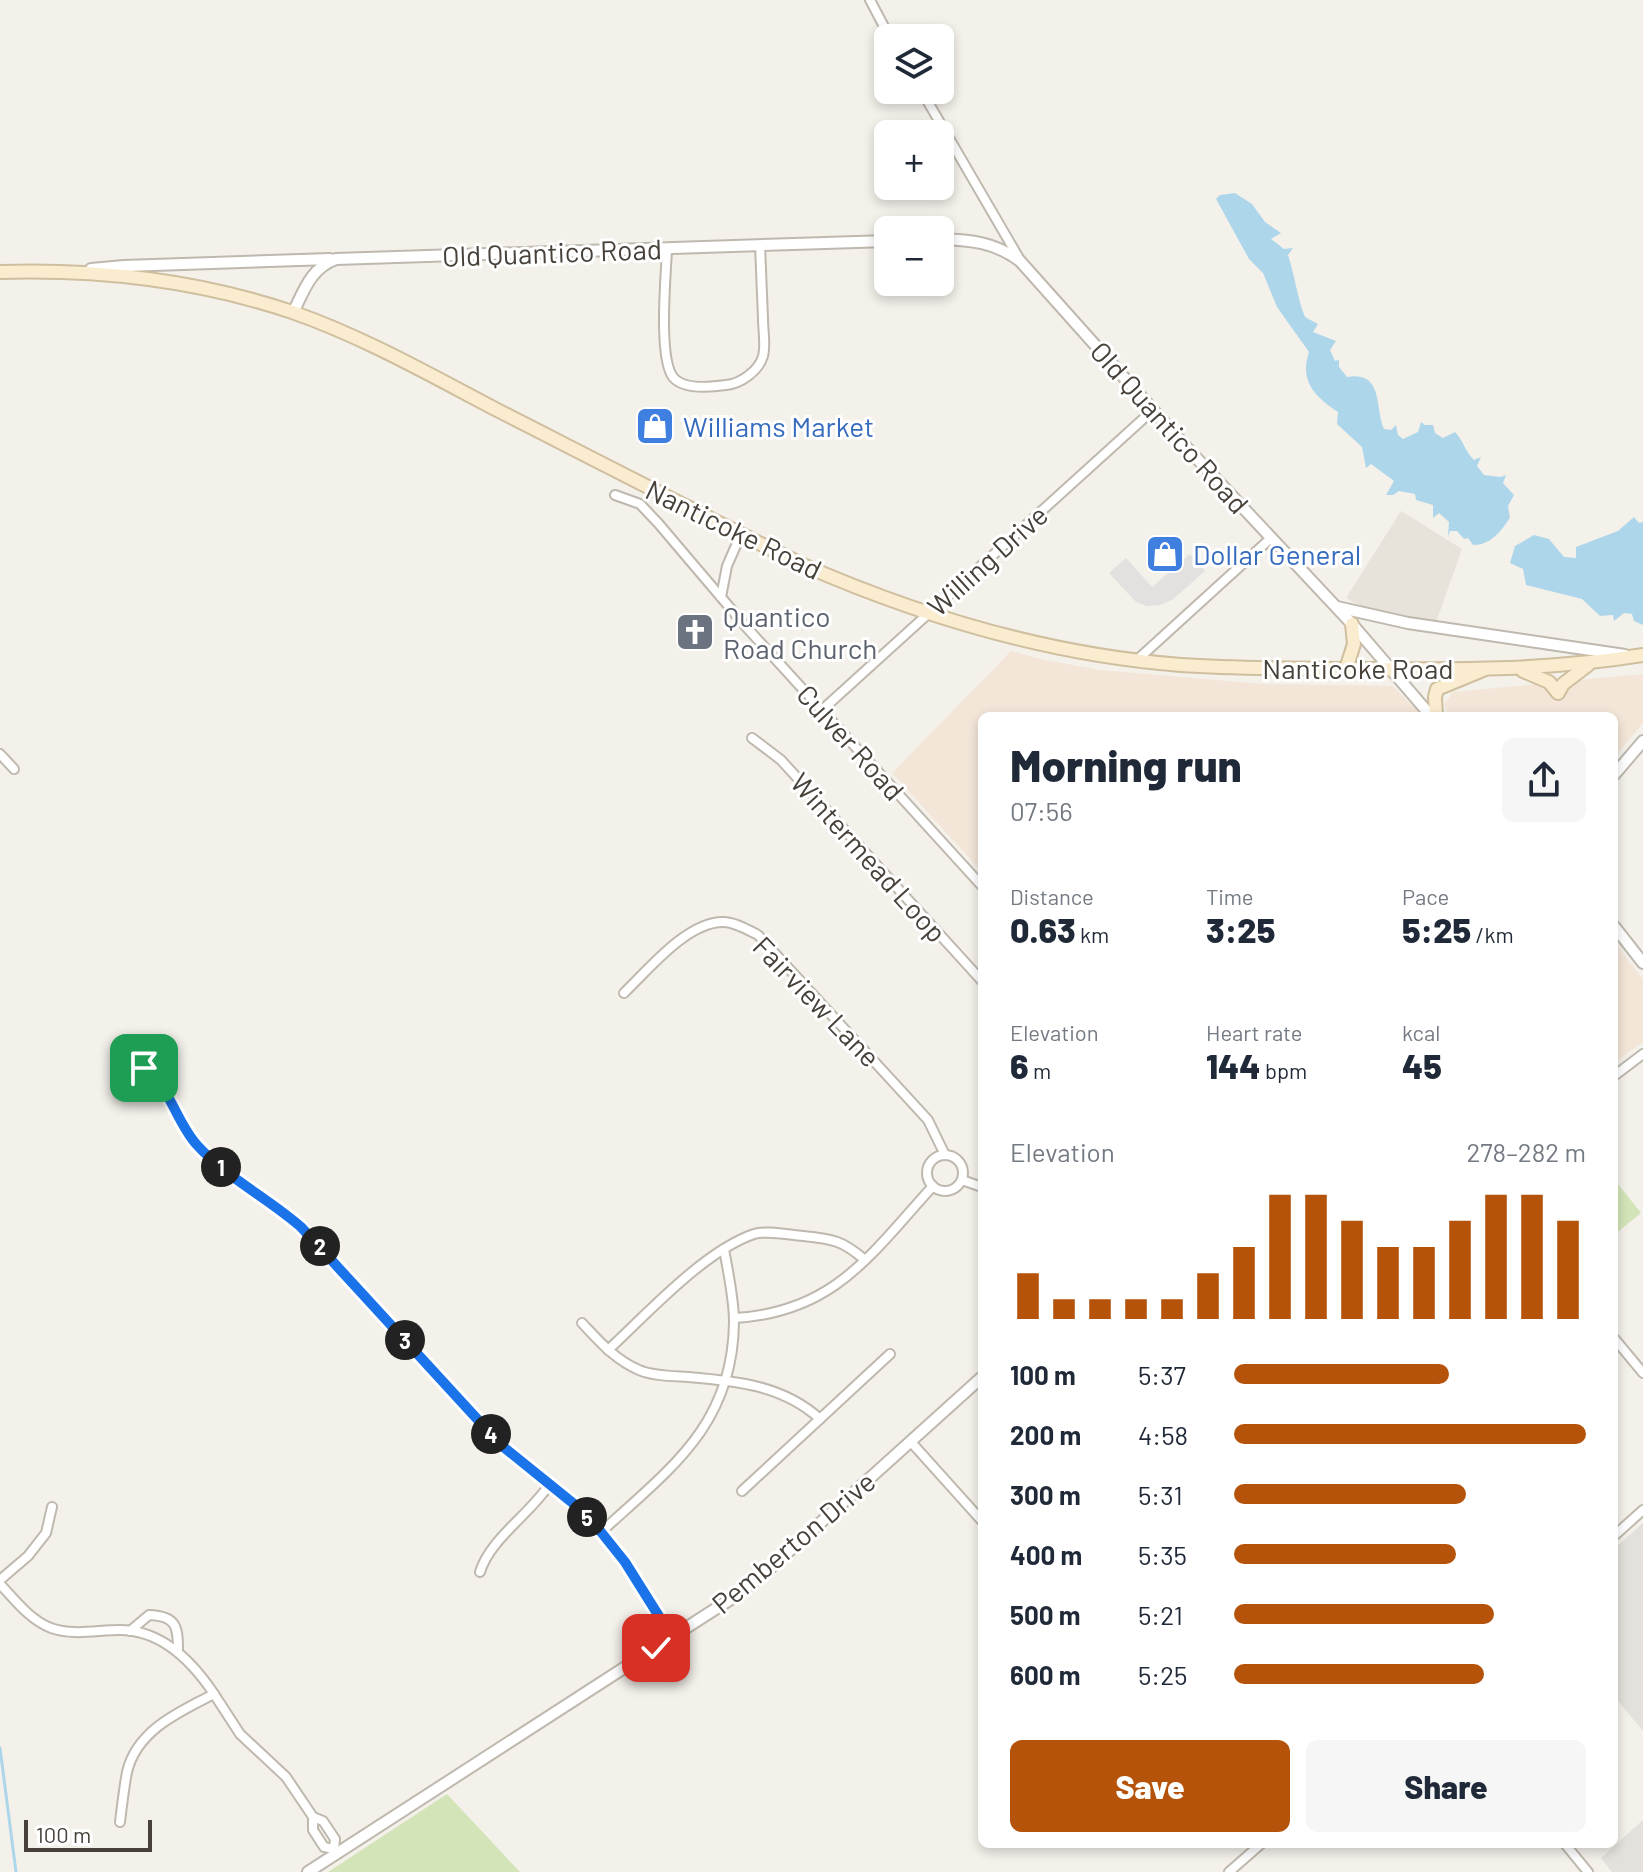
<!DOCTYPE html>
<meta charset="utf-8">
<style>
body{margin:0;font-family:Barlow,sans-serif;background:#f6f6f7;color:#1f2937;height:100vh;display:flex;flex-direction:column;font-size:30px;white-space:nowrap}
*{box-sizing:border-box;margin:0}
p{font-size:26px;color:#747a83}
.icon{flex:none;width:44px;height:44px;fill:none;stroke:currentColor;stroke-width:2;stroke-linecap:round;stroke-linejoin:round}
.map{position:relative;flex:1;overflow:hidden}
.sheet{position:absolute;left:978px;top:712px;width:640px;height:1136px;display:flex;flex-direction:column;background:#fff;border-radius:12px;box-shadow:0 4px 12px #0003}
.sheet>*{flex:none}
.fabs{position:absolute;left:874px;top:24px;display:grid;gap:16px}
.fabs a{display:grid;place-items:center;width:80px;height:80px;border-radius:12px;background:#fff;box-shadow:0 4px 12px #0003;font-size:40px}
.scale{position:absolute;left:24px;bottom:20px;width:128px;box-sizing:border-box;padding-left:8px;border:4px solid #48413a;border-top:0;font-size:22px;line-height:28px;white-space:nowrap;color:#48413a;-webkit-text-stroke:6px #fff;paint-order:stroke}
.pin{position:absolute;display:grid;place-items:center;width:68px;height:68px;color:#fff;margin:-34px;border-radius:16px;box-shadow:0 4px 12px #0006}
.km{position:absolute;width:40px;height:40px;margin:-20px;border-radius:50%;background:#222;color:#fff;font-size:22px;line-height:40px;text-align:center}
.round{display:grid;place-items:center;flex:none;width:84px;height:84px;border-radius:12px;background:#f6f6f7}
.head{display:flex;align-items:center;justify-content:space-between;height:136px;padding:0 32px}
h1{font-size:44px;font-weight:800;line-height:60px}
.stats{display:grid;grid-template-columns:repeat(3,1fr);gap:12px;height:136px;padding:8px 32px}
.stats div{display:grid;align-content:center}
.stats b{font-size:34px;font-weight:800}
.stats small{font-size:22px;font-weight:400}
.stats p{font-size:22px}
.chart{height:224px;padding:16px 32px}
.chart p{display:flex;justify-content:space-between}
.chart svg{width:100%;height:144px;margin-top:8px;stroke:#b45309;stroke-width:6}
.button{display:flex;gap:16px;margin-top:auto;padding:16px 32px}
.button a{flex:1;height:92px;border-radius:12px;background:#b45309;color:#fff;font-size:32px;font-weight:800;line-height:92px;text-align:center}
.button a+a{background:#f6f6f7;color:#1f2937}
ul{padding:0 32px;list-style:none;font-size:26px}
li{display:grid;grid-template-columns:128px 96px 1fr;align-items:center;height:60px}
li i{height:20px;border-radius:10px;background:#b45309}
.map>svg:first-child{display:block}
</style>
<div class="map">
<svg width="1643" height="1872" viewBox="0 0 1643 1872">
<rect width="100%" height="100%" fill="#f4f1eb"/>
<!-- residential -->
<polygon fill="#e7e2da" points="1401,511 1462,549 1435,625 1360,606 1346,598"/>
<!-- commercial -->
<g fill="#f3e6d9">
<polygon points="1011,651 1045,660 1101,670 1263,684 1393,686 1422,716 982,716 982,872 892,773"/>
<polygon points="1643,674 1643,723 1614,758 1614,716 1449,716 1444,704 1453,692"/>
<polygon points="1614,942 1643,979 1643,1042 1614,1063"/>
</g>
<!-- industrial -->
<g fill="#e4e0dc">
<polygon points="1643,1523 1643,1731 1614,1696 1614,1549"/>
<polygon points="1643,1820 1643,1872 1612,1872 1601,1858"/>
</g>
<!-- green -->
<g fill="#d3e4b8">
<polygon points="1614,1179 1641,1213 1614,1235"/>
<polygon points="447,1794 520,1872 328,1872"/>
</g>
<!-- parking -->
<polygon fill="#e3e1df" points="1190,554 1205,571 1172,600 1160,605 1147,606 1136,602 1109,573 1126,558 1152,587"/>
<!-- water -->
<g fill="#aed6ea">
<path d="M1235,193L1252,204L1265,222L1281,233L1271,239L1284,249L1293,248L1288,255C1295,276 1297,297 1305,317L1318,324L1313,332L1336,341L1330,350L1335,361L1339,360V367L1347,377C1384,370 1375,410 1384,429L1391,430L1396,425L1398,435L1403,439L1418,432L1421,422L1425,425H1433L1435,433L1443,438L1455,432C1463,440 1466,453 1474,460L1481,457L1477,466L1484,475L1501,477L1506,475L1503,483L1514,495L1508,506L1510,518C1500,532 1491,545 1473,545L1468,538L1464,539L1457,531H1450L1448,537L1449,522L1439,513L1433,518V505L1416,500L1415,494L1399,491L1393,495H1386L1394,481L1371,464L1366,468L1362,447L1337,424L1338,412C1315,397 1299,381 1309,352L1277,307L1263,273L1249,259L1216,199L1220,195Z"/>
<polygon points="1634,517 1639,523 1643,522 1643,625 1634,621 1632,614 1624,613 1614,621 1613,615 1600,616 1582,599 1526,585 1523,569 1510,563 1515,546 1534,535 1549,539 1564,557 1576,558 1576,547 1618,531"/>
</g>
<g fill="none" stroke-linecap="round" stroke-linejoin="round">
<!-- stream -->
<polyline stroke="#aed6ea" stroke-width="3" points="0,1748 16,1872"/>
<!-- minor casing -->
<g stroke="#bfb8ae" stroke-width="12">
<g id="minor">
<polyline points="870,0 890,38"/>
<polyline points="921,90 1020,260"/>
<path d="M667,249C666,275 658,357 673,377C683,390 712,387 726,385C740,384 759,371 763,356C766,345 763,331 763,319C762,294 761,270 760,245"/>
<polyline points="615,495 640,504 658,523 748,629 982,886"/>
<polyline points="721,597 727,566 741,534"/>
<polyline points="1137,660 1271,538"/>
<polyline points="822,710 1153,410"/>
<polyline points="752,738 781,760 982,981"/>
<polyline points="0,754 14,769"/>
<path d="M624,993C649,969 687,922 723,922C735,922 748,930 758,935L928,1120L945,1155"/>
<path d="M144,1068C170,1086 176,1122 197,1145C227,1178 268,1197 301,1227L501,1445L574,1504L601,1532L625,1562L672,1637"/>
<polyline points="1614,1076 1643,1054"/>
<circle cx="945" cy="1173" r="18"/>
<polyline points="962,1180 982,1187"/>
<path d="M734,1318C834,1313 871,1254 933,1186"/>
<path d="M582,1323C599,1341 615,1360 639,1370C653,1376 672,1376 688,1377C736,1381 783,1385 820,1419"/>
<polyline points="1614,1338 1643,1373"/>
<path d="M608,1350C647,1314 704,1251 754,1234C767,1230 789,1235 803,1236C832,1239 842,1240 865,1260"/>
<polyline points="911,1442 982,1521"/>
<polyline points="742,1491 890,1354"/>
<path d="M601,1532C670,1469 733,1425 734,1322C734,1298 728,1272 724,1249"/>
<polyline points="1614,1536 1643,1510"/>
<path d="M480,1572C490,1539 529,1515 549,1485"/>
<polyline points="0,1580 28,1556 46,1533 52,1507"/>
<path d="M0,1584C15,1600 30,1620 51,1628C73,1636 97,1630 120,1630C162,1630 192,1661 214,1694C179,1712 137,1730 127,1772C124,1788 122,1805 120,1822"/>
<path d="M130,1631L149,1615C176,1616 178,1626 178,1650"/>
<polyline points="214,1694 240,1734 286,1777 313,1817 323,1821 335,1839 334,1849"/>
<polyline points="313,1817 313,1830 324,1847 334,1849 335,1852"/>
<polyline points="1565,1844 1588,1872"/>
<polyline points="1229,1872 1261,1844"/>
</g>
</g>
<!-- tertiary casing -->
<g stroke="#bfb8ae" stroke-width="14">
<g id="tertiary">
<path d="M940,239C970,240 995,242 1020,261L1187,448L1352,624L1431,716"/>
<polyline points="91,269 124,266 330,259"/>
<path d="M293,313C304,290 311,268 336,259L888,241"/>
<polyline points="1337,607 1408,623 1625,655"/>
<polyline points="1614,775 1643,741"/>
<polyline points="1614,926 1643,963"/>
<polyline points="308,1872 737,1595 768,1570 982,1377"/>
</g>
</g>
<!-- secondary casing -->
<g stroke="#cfbf9f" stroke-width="16">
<g id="secondary">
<path d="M0,272C100,269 197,280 292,312C364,337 432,376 499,411C599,462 700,514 801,564C922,617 1049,655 1181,665C1244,669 1307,669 1370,669C1461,670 1553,670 1643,655"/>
<polyline points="1346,669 1354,644 1352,624"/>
<polyline points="1523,671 1549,682 1558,693 1563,684 1588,665"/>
<polyline points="1436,716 1435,697 1437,689 1483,670"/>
</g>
</g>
<!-- minor -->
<use href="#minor" stroke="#fff" stroke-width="8"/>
<!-- tertiary -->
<use href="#tertiary" stroke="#fff" stroke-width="10"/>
<!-- secondary -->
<use href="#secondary" stroke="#faeccf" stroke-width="12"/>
</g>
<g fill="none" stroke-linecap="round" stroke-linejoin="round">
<!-- route casing -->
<g stroke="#fff" stroke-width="16">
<path id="route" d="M144,1068C170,1086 176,1122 197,1145C227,1178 268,1198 301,1227L501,1445L574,1504L601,1532L625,1562L672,1637L656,1648"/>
</g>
<!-- route -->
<use href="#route" stroke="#1a73e8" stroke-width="10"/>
</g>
<!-- icons -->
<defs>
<g id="shop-square" transform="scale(2)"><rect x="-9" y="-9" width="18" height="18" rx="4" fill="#3f7fe0" stroke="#fff"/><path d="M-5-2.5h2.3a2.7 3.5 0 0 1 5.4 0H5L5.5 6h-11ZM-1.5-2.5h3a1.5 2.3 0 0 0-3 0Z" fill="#fff"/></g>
<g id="church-square" transform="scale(2)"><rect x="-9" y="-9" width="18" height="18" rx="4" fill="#6b7280" stroke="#fff"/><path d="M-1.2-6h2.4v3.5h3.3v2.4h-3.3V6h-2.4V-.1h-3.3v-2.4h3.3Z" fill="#fff"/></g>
</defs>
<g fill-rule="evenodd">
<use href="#shop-square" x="655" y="426"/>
<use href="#shop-square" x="1165" y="554"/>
<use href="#church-square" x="695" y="632"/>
</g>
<g text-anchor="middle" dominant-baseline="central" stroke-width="6" stroke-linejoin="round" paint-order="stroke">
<!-- street labels -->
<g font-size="28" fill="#48413a" stroke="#fff">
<text transform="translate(552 252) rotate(-2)">Old Quantico Road</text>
<text transform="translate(1170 427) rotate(48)">Old Quantico Road</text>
<text transform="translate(734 529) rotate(26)">Nanticoke Road</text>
<text transform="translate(987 560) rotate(-42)">Willing Drive</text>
<text x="1358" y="668">Nanticoke Road</text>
<text transform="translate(851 742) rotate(48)">Culver Road</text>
<text transform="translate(869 857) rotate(48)">Wintermead Loop</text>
<text transform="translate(817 1001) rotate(46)">Fairview Lane</text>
<text transform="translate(793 1542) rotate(-40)">Pemberton Drive</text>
</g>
<!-- shop labels -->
<g font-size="28" fill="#366cbe" stroke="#fff" text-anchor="start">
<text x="683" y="426">Williams Market</text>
<text x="1193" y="554">Dollar General</text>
</g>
<!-- worship labels -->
<g font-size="28" fill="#5b616d" stroke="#fff" text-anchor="start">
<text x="723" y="616">Quantico<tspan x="723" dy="32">Road Church</tspan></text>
</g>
</g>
</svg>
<div class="fabs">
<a><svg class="icon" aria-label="layers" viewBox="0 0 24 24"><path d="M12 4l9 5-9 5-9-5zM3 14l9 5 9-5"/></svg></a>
<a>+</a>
<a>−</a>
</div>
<div class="scale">100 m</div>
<div class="pin" style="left:144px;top:1068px;background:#1e9e55"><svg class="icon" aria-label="arrive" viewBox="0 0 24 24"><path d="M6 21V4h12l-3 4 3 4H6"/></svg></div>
<div class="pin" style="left:656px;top:1648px;background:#d93025"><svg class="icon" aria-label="check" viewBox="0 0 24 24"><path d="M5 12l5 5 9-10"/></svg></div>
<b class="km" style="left:221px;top:1167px">1</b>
<b class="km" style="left:320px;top:1246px">2</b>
<b class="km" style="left:405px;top:1340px">3</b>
<b class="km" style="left:491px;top:1434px">4</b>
<b class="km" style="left:587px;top:1517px">5</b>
<section class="sheet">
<div class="head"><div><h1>Morning run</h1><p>07:56</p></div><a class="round"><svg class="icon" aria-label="share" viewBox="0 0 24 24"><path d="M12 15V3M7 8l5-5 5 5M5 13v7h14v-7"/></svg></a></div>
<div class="stats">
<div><p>Distance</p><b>0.63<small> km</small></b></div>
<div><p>Time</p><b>3:25</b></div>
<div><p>Pace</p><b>5:25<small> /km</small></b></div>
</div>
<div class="stats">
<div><p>Elevation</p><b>6<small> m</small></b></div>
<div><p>Heart rate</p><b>144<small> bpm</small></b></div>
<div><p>kcal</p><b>45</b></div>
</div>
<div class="chart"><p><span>Elevation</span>278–282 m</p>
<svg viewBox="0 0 160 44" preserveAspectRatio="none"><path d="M5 44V30M15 44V38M25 44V38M35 44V38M45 44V38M55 44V30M65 44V22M75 44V6M85 44V6M95 44V14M105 44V22M115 44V22M125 44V14M135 44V6M145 44V6M155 44V14"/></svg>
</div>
<ul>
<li><b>100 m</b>5:37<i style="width:61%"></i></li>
<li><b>200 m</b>4:58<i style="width:100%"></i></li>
<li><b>300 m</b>5:31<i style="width:66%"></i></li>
<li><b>400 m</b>5:35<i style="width:63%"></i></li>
<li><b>500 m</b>5:21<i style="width:74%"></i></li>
<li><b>600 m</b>5:25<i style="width:71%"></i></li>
</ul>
<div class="button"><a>Save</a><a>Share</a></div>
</section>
</div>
